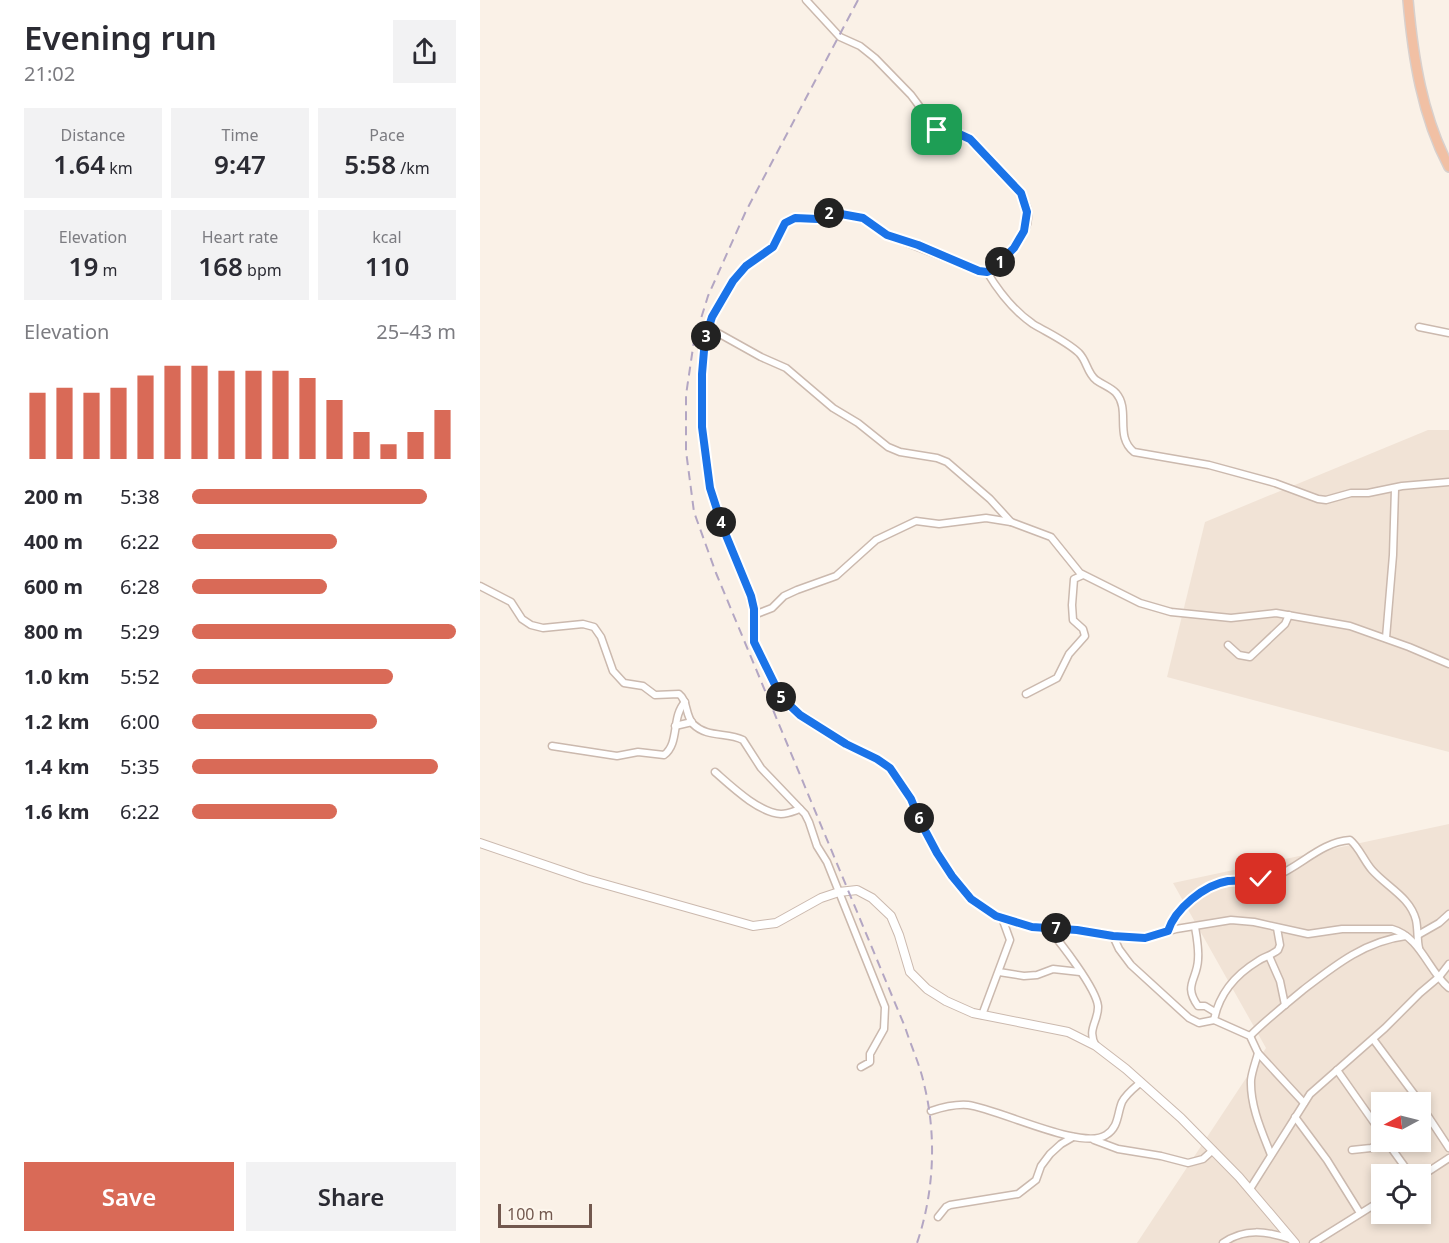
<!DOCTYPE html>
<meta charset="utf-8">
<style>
body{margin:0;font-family:"Noto Sans",sans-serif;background:#f2f2f3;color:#2b2b33;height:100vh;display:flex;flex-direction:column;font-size:22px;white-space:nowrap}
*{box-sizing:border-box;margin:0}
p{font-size:20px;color:#7c7c81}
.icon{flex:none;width:33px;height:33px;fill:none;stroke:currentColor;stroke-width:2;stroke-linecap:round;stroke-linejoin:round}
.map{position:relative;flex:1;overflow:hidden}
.side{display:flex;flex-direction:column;background:#fff;width:480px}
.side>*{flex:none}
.needle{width:39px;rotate:263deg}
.fabs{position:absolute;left:891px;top:1092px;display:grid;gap:12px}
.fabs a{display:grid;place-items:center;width:60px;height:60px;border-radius:0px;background:#fff;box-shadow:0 3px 9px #0003;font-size:30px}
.scale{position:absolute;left:18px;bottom:15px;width:94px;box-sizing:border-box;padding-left:6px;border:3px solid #72584e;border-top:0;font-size:16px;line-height:21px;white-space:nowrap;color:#72584e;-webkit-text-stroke:4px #fdf6ed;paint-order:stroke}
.pin{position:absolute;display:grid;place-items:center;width:51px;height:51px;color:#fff;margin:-26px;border-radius:12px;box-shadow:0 3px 9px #0006}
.km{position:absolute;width:30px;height:30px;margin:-15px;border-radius:50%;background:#222;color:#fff;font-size:16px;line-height:30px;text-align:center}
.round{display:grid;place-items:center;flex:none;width:63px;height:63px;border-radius:0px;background:#f2f2f3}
.head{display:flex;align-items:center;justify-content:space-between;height:102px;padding:0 24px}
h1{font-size:33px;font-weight:600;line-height:45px}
.figures{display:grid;grid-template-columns:repeat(3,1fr);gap:9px;height:102px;padding:6px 24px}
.figures div{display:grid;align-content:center;border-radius:0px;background:#f2f2f3;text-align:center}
.figures b{font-size:26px;font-weight:600}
.figures small{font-size:16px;font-weight:400}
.figures p{font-size:16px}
.chart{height:168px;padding:12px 24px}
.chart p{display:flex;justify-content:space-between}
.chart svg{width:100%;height:108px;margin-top:6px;stroke:#d96a57;stroke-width:6}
.cta{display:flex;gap:12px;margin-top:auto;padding:12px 24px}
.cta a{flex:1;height:69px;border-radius:0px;background:#d96a57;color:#fff;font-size:24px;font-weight:600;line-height:69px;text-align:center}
.cta a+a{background:#f2f2f3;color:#2b2b33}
ul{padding:0 24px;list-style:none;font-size:20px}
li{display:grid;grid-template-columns:96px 72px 1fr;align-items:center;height:45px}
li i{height:15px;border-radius:8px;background:#d96a57}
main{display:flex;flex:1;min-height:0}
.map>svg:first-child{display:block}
</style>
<main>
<section class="side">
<div class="head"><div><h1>Evening run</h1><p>21:02</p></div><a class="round"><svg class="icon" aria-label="share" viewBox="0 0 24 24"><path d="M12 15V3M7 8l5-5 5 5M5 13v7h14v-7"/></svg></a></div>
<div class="figures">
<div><p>Distance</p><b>1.64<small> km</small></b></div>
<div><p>Time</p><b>9:47</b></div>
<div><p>Pace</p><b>5:58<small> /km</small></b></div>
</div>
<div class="figures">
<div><p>Elevation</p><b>19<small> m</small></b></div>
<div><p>Heart rate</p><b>168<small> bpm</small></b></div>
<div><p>kcal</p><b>110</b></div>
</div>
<div class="chart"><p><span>Elevation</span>25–43 m</p>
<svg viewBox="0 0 160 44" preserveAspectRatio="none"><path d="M5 44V17M15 44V15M25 44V17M35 44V15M45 44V10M55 44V6M65 44V6M75 44V8M85 44V8M95 44V8M105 44V11M115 44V20M125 44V33M135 44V38M145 44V33M155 44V24"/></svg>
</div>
<ul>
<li><b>200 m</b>5:38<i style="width:89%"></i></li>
<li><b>400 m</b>6:22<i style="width:55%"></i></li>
<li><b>600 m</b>6:28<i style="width:51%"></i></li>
<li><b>800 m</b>5:29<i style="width:100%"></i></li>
<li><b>1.0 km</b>5:52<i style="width:76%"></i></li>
<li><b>1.2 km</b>6:00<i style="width:70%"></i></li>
<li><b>1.4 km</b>5:35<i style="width:93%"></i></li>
<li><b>1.6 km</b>6:22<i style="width:55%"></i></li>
</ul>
<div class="cta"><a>Save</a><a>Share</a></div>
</section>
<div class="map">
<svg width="969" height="1243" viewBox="0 0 969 1243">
<rect width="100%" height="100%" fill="#faf1e7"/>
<!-- residential -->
<g fill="#f1e3d6" fill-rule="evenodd">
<polygon points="948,430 969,430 969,752 687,677 725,522"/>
<path d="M969,824V1243H657L786,1048L693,883ZM902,1102H940V1142H902ZM902,1174H940V1214H902Z"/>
</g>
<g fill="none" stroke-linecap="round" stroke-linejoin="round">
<!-- minor casing -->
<g stroke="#cbb9ae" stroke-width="9">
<g id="minor">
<path d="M326,0L360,37L380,46L395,58L431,95L457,130L479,134L490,139C499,148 507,158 515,167C540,193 564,209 535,247C528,255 517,268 507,272C519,292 534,311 553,324C568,333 586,341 599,353C607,361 607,373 616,380C623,385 630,387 636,393C651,410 634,436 654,452L729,465L795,483L838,499L846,500L871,493H888L922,486L969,482"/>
<path d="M507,272L499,271L407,235L379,217L350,212L338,219L315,218L305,223L293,247L266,266L253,281L232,317L225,339L222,374V427L230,488L243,528L271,596L274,609V642L301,697L320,715L366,744L397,759L410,768L427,791L449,840L472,876L491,899L516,916L552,927L597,930L633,936L665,938L696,929L751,920L774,922L828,934L862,929H912C941,937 948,971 969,988"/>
<polyline points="939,327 969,333"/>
<polyline points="229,328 281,357 306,368 353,408 378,423 408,447 420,452 457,458 467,462 510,499 531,522 571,537 600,573 660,603 691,612 751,618 796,613 870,626 929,647 969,664"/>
<path d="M0,586L31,602L42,619L51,625L63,628L103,624L114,627L121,637L133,671L144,683L163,686L175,695L199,694C208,701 205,715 213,724C227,738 247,732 263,740L281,768L325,814L329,822L337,846L347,862L405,1007L404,1029L390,1054V1062L381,1067"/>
<polyline points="274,615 292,608 304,596 317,590 356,576 396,540 436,521 459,524 506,518 531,522"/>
<polyline points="906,638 913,555 915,489"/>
<polyline points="748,645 759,655 770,657 805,624 809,615"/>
<polyline points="546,694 577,678 589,654 605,636 603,629 593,620 592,605 594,579 603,575"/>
<polyline points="195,726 212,722"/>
<path d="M72,746L137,756L158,752L184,755C200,743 191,717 205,702"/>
<path d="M235,772C251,786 279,813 301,814C308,814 314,811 320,809"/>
<path d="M567,927C580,942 616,988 618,1006C619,1021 606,1029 616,1046"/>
<path d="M715,927C717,938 719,949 718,960C717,980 703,985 718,1006H725L735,1012"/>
<path d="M688,931C696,909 726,883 750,881C765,880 782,882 796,876C821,866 841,842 870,840C879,847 884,861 892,870C907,887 930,897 936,920C938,929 937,939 939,948"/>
<polyline points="938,935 959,923 969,914"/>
<polyline points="633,936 639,949 651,965 709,1018 719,1023 734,1020 770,1036 778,1053 824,1103"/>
<polyline points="789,956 800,981 805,1005"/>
<polyline points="519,972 544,976 557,975 573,969 600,972"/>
<polyline points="502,1015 530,940 522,918"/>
<path d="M734,1020C739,994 755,975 778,961C784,957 792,955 798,950L800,945L797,928"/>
<path d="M770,1036C787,1019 805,1005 823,990C854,966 885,941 926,936"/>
<polyline points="893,1039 940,1102"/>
<path d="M778,1053C776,1061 772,1071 771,1080C770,1106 782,1132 791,1155"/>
<polyline points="857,1070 902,1134"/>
<polyline points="940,1104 969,1148"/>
<path d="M451,1111C463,1107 476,1104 488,1105C519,1109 602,1151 626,1135C639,1127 637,1114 642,1102C646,1094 654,1088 661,1082"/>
<polyline points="815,1117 847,1160 880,1213"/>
<polyline points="614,1140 638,1149 681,1156 708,1163 723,1159 733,1150"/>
<polyline points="907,1142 930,1174"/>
<polyline points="872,1150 891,1148 904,1142"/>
<polyline points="940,1177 969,1158"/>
<polyline points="770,1189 830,1094 905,1028 940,993 959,977 969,964"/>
<polyline points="458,1217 466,1207 470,1205 538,1194 556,1180 561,1166 570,1154 581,1144 593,1137"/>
<path d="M743,1243C764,1228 787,1231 810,1239"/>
<polyline points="833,1243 902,1200"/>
</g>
</g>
<!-- tertiary casing -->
<g stroke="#cbb9ae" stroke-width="10">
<polyline id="tertiary" points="0,843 106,879 273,926 296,923 341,898 359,892 377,890 392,898 411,916 419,935 430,972 447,989 466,1001 493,1013 588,1032 616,1046 646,1069 701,1118 759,1177 815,1243"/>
</g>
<!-- trunk casing -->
<g stroke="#d8d0cd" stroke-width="12">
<path id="trunk" d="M928,0C933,57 942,116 969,167"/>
</g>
<!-- minor -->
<use href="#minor" stroke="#fff" stroke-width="6"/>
<!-- tertiary -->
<use href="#tertiary" stroke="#fff" stroke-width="8"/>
<!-- trunk -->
<use href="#trunk" stroke="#f1c0a4" stroke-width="9"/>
<!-- rail -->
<path stroke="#b3a6c3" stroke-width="2" stroke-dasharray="9 6" stroke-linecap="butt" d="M378,0L266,211L228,296L214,341L206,395V451L214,512L236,573L425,1027C431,1046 440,1065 444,1084C457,1136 454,1193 437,1243"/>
</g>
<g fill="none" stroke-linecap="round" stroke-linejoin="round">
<!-- route casing -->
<g stroke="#fff" stroke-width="12">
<path id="route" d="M457,130L479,134L490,139L541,193L547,212L544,231L534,248L512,270L507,272L499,271L438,245L407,235L383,218L350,212L338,219L315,218L305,223L293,247L266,266L253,281L232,317L225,339L222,374V427L230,488L243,528L271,596L274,609V642L301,697L320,715L366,744L397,759L410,768L431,799L440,821L457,853L472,876L491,899L516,916L552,927L597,930L633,936L665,938L688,931C695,909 724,885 748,881C759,880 770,881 781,879"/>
</g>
<!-- route -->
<use href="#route" stroke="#1a73e8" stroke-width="8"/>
</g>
</svg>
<div class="fabs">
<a><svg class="needle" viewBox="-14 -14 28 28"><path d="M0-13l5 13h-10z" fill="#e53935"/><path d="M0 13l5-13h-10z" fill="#7c7c81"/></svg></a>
<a><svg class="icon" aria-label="locate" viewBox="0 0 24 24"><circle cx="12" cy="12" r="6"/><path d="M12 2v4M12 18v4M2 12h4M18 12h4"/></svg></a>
</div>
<div class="scale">100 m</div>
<div class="pin" style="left:457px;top:130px;background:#1e9e55"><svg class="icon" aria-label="arrive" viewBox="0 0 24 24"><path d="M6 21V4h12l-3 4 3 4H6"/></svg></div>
<div class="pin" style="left:781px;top:879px;background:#d93025"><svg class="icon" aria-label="check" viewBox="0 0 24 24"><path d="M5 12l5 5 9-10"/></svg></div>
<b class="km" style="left:520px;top:262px">1</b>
<b class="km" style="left:349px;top:213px">2</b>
<b class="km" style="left:226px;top:336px">3</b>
<b class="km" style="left:241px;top:522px">4</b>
<b class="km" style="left:301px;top:697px">5</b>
<b class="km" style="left:439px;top:818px">6</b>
<b class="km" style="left:576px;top:928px">7</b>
</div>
</main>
